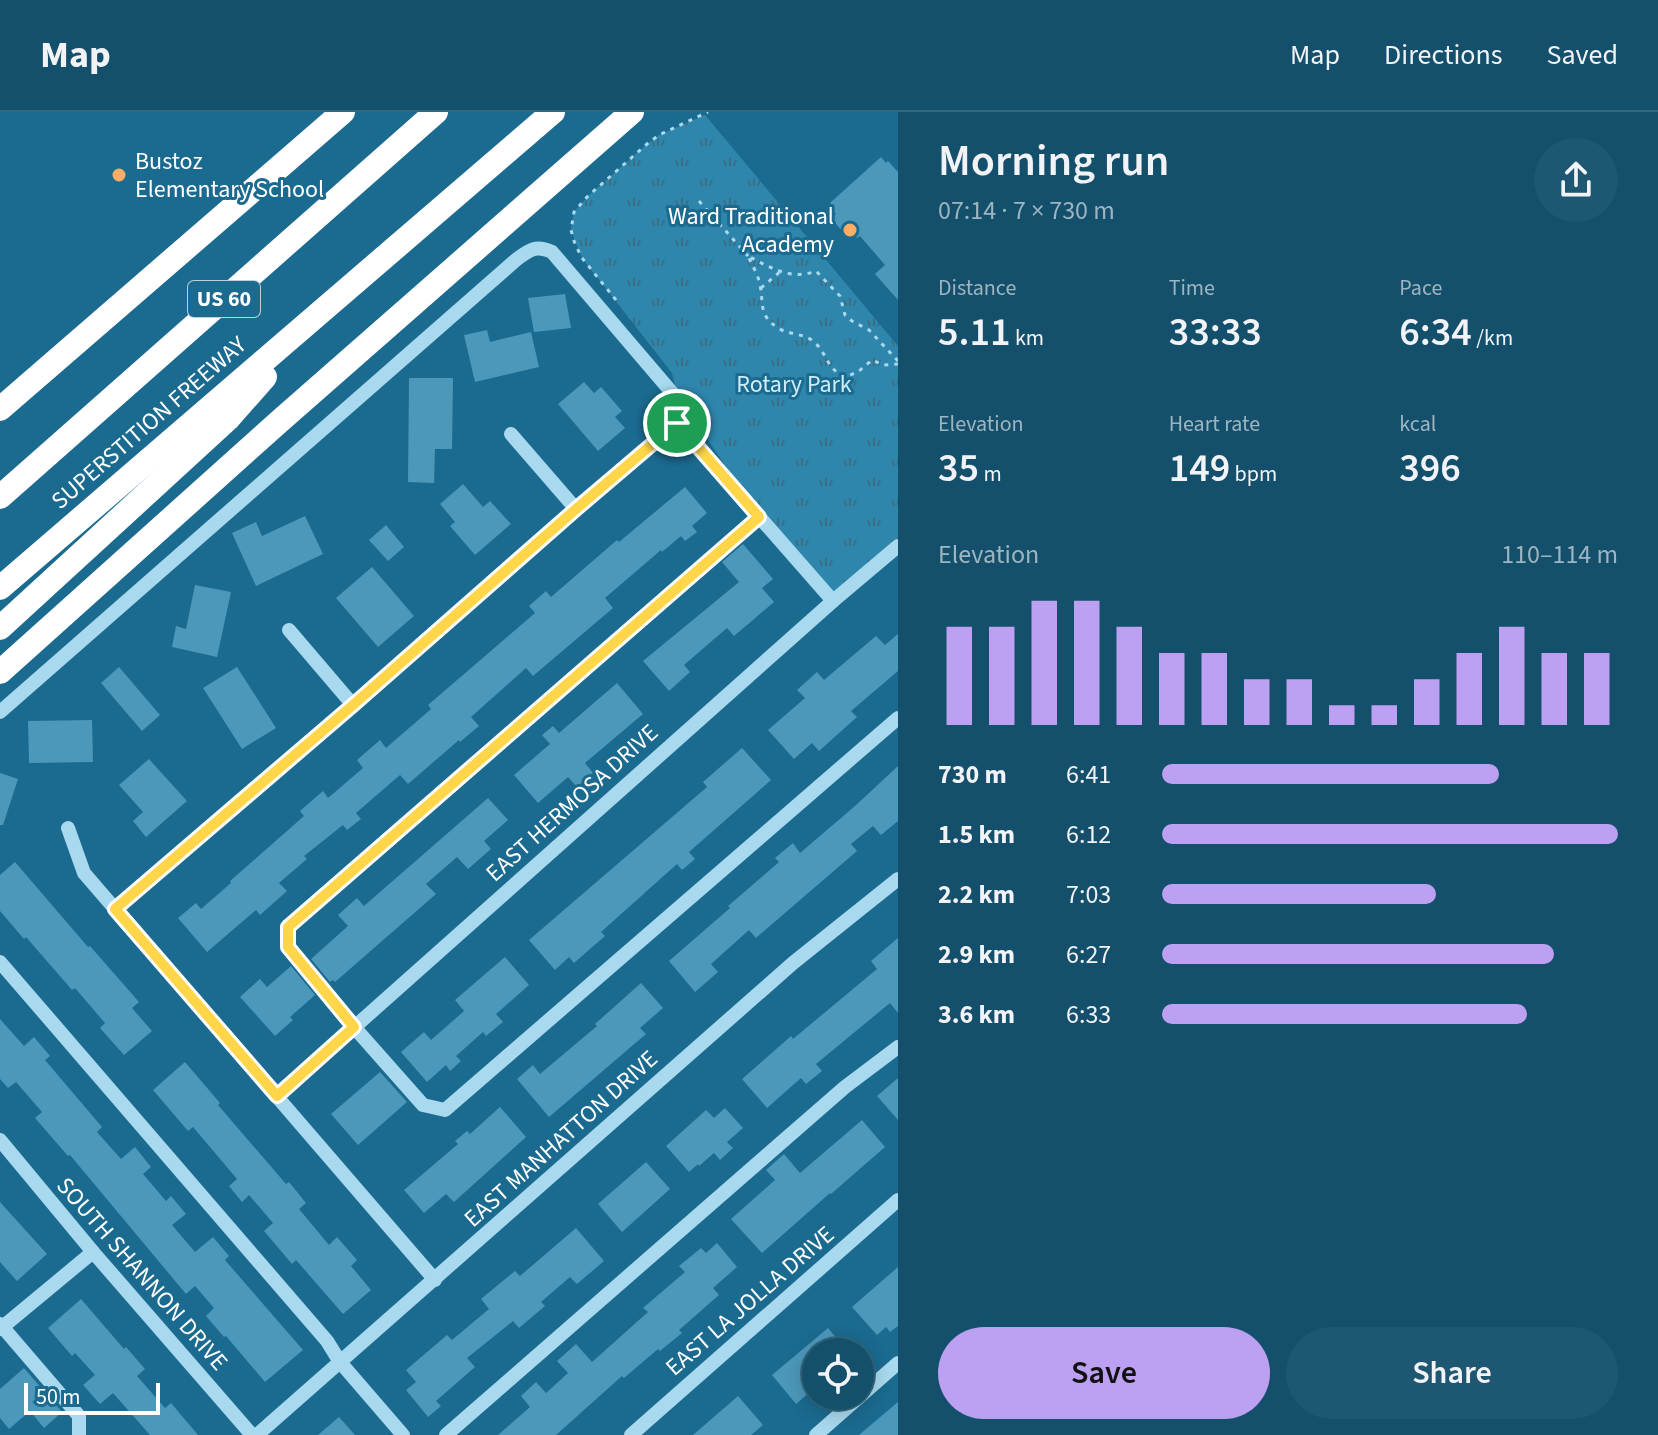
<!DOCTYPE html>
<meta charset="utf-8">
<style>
body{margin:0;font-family:"Source Sans 3",sans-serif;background:#1d5771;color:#f1f3f6;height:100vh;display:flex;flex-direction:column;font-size:30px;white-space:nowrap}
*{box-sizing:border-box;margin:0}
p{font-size:26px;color:#9db5c1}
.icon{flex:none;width:44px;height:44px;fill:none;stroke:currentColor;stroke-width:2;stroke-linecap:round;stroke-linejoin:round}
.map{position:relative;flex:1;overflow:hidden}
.drawer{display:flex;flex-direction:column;background:#14506b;width:760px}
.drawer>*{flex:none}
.controls{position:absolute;left:802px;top:1226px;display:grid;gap:16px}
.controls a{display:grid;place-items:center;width:72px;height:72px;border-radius:50%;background:#14506b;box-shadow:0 4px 20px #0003,0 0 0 2px #33677e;font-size:40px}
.scale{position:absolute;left:24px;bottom:20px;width:136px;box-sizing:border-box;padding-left:8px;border:4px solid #fff;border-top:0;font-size:22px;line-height:28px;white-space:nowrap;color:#fff;-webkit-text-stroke:6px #1b6a8f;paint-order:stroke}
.pin{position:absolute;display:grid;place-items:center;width:68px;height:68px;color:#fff;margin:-34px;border:4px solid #fff;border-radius:50%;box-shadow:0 2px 8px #0007}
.round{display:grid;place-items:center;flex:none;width:84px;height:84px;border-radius:42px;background:#1d5771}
.head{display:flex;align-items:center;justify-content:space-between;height:136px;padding:0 40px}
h1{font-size:44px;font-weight:600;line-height:60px}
.figures{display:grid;grid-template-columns:repeat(3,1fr);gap:12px;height:136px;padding:8px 40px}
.figures div{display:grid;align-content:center}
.figures b{font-size:40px;font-weight:600}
.figures small{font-size:22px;font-weight:400}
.figures p{font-size:22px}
.chart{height:224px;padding:16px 40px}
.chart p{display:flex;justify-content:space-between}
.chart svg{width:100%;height:144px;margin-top:8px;stroke:#bca0f2;stroke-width:6}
.action{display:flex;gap:16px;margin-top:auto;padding:16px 40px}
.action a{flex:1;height:92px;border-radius:48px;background:#bca0f2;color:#111;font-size:32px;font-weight:600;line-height:92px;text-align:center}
.action a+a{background:#1d5771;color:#f1f3f6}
ul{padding:0 40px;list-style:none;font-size:26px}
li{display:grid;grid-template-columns:128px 96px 1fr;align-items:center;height:60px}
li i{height:20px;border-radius:10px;background:#bca0f2}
header{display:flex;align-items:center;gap:48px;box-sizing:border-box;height:112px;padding:0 40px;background:#14506b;border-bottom:2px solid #33677e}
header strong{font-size:38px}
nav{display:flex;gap:44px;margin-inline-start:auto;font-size:28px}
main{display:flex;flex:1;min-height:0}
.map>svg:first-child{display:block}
</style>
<header>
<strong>Map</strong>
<nav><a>Map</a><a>Directions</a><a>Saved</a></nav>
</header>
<main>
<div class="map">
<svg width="898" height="1323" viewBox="0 0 898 1323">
<defs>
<pattern id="grass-tufts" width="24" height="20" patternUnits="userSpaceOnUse" patternTransform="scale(2)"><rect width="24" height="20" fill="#2e86ad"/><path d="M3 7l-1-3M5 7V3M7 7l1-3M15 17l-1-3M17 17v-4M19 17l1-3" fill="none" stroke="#3a6f86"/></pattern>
</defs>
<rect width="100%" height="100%" fill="#1b6a8f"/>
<!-- grass -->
<polygon fill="url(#grass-tufts)" points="705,3 898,234 898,434 833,489 759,405 695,308 675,303 679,288 672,261 582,146 571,118 574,100 588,84 647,32 659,23"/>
<!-- building -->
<g fill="#4c98ba">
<polygon points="881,45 886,51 888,49 898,60 898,188 875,162 885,153 860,124 857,126 854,123 849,127 831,106 836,102 832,98 834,96 830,91"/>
<polygon points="565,182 571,216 534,220 528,186"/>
<polygon points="487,218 490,230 531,220 539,255 475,270 464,223"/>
<polygon points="409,266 453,266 452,337 435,337 434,371 408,370"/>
<polygon points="584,270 594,281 601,275 622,299 615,305 625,316 598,339 558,292"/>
<polygon points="463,372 483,395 490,389 511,412 475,443 450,414 455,410 440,392"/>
<polygon points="685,375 707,401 692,414 697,420 685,429 681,424 662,440 661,438 605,486 613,496 533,564 526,556 471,605 479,614 460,630 459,628 408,672 400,663 356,701 361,707 347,718 343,713 304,744 307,747 279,771 287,779 260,803 256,798 207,840 178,806 196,791 201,797 231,771 230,769 304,704 300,699 323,679 328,686 363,656 357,648 380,628 386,636 431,597 428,593 535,501 529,494 546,479 551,485 617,428 619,430"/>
<polygon points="305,404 323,442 256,474 232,421 256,410 262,424"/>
<polygon points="386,413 404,435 388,449 369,428"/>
<polygon points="743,432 773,467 762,476 774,490 734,524 727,516 684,553 690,560 669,579 643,549 739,470 722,450"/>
<polygon points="372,455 414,504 378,535 336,486"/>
<polygon points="195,473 231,480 217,545 172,535 176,514 186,517"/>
<polygon points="898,522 898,559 851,599 857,605 819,639 812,631 794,647 768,618 805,586 797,578 817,560 824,568 876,524 885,533"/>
<polygon points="119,555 160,603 142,619 101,571"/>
<polygon points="237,555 276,616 242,637 203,576"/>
<polygon points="617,571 643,602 585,651 593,661 577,675 568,665 538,691 514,663 550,632 542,623 553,614 559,621"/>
<polygon points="92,608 93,650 29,651 28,609"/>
<polygon points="742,636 771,668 689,740 695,747 682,758 677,752 601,820 605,824 574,851 569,845 555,858 529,828 707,675 703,670"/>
<polygon points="149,647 187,689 146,725 133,709 143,700 119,673"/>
<polygon points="898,654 898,709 881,723 873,714 851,732 857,739 756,826 749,818 711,852 718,860 695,880 669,849 730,796 728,794 779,750 775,746 793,731 800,741 855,694"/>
<polygon points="0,661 18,667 3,713 0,713"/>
<polygon points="488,686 508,708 484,729 491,737 468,757 457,745 426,772 436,782 335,870 333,868 330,870 311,847 348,814 338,803 357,786 364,794"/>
<polygon points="15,750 88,835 90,834 139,890 132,896 152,919 124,943 100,916 105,911 75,876 72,878 26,825 24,827 0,799 0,763"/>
<polygon points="898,826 898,901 890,891 816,952 822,959 806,972 801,966 767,996 742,967 791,924 793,927 877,857 871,849"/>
<polygon points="505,845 529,873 496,902 503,910 486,924 483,920 456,944 461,949 450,959 446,953 427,970 401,940 424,920 431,928 464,899 455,888"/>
<polygon points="291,854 315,883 290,905 293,908 275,924 240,885 260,867 267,875"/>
<polygon points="641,871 663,896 640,916 646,922 549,1005 517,967 533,953 540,962 597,914 595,912"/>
<polygon points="0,907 24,934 34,925 50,944 45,948 102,1015 97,1020 121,1047 135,1035 151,1055 143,1062 166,1089 171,1084 186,1102 172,1113 195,1140 213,1125 229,1144 225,1148 303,1238 265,1270 226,1224 224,1225 206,1204 214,1196 195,1174 186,1182 70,1043 68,1044 35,1006 42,1000 16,970 8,976 0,967"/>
<polygon points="185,950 220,991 218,993 286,1072 289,1070 306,1091 299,1097 329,1133 337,1125 357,1148 351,1154 371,1178 343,1202 296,1148 292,1152 264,1119 273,1111 249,1083 242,1090 229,1074 237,1067 193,1015 188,1019 153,978"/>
<polygon points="380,960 407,990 358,1033 331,1002"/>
<polygon points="898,966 898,1008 877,984"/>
<polygon points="500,995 526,1025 454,1090 446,1082 424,1101 404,1078 458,1032 455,1029 467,1019 470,1022"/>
<polygon points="725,996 743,1016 727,1030 733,1036 720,1048 714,1041 699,1054 698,1052 689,1060 666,1034 706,998 714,1006"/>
<polygon points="862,1008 885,1035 831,1082 830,1081 762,1141 731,1107 775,1068 766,1058 784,1042 800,1061"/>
<polygon points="646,1050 670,1077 622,1120 598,1092"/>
<polygon points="0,1090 47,1142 17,1169 0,1150"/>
<polygon points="576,1116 604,1149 577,1172 570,1165 541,1190 545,1194 519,1216 513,1209 467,1246 475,1255 436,1289 441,1294 428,1305 406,1278 416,1270 406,1258 447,1223 452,1228 489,1197 481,1187 515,1159 520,1164"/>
<polygon points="717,1131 737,1155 713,1176 719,1183 679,1218 682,1221 660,1239 658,1237 624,1266 622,1264 556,1323 498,1323 530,1295 521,1284 536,1270 546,1281 568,1261 557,1249 576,1232 592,1250 648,1200 643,1196 685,1160 679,1154 701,1136 706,1141"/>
<polygon points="898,1155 898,1214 890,1220 886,1215 877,1223 852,1195"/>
<polygon points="81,1187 124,1237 126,1235 145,1257 137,1264 165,1296 171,1291 198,1323 150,1323 113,1281 100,1292 83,1273 95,1263 75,1241 72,1244 48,1216"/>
<polygon points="828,1216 848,1240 816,1240 816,1275 796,1292 772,1263"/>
<polygon points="24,1256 62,1300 44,1316 30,1299 9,1317 0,1306 0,1277"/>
<polygon points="738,1284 763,1313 751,1323 693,1323"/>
<polygon points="898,1290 898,1323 859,1323"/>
<polygon points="339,1305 355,1323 318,1323"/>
</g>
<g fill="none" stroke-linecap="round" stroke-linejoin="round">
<!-- path -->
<g stroke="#a8d9ee" stroke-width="3" stroke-dasharray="4 6" stroke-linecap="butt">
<polyline points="699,89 748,144"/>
<polyline points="761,176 781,159"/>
<polyline points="616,188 582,146 575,132 571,118 574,100 588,84 647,32 659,23 708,0"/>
<path d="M898,249L869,218L852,209L845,203L840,184L816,159C792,169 769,155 748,144C752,153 758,162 760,173C764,192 758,203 778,216C789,223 803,221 813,229C828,241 825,257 846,265L859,259L872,248L884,253L898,252"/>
</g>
<!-- minor -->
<g stroke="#a8d9ee" stroke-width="14">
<polyline points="677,311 833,489"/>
<polyline points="511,322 576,397"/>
<polyline points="759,405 288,815 288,835 354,915 423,993 445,998 898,606"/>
<polyline points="289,518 353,593"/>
<path d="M0,600L517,147C531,137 536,133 552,140L674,283L679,300L677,311"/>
<polyline points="68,716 84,761 435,1168"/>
<path d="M115,797C305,638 488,471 677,311"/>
<polyline points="0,850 327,1229 340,1250 403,1323"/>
<polyline points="277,984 833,489 898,434"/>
<polyline points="0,1028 93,1140 252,1323"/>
<polyline points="0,1212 79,1304 79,1323"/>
<polyline points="0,1217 93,1140"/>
<polyline points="257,1323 793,851 898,767"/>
<polyline points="446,1323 845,975 898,935"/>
<polyline points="631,1323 898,1088"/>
<polyline points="816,1323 898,1251"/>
</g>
<!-- highway -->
<g stroke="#fff" stroke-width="24">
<polyline points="0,297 343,0"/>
<polyline points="0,385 436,0"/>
<polyline points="0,476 553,0"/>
<polyline points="0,516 228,307 265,265"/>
<polyline points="0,560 281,308 632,0"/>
</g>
</g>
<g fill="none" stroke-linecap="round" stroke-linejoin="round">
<!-- route casing -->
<g stroke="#fff" stroke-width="16">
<polygon id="route" points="677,311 759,405 288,815 288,835 354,915 277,984 115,797 353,593 576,397"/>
</g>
<!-- route -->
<use href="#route" stroke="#ffd54a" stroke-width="10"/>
</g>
<!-- markers -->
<g fill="#ffad65" stroke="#1b6a8f" stroke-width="3">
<circle cx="119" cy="63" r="8"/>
<circle cx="850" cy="118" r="8"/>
</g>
<g text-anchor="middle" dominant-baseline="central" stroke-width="6" stroke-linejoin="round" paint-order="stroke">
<!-- shield labels -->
<rect fill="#1b6a8f" stroke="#bbd2dd" stroke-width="2" x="188" y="169" width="72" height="36" rx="6"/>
<g font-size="22" font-weight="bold" fill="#fff">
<text x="224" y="187">US 60</text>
</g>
<!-- poi labels -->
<g font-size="24" fill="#fff" stroke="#1b6a8f" text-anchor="start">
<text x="135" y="49">Bustoz<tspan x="135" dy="28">Elementary School</tspan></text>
<text x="834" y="104" text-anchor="end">Ward Traditional<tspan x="834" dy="28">Academy</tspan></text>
</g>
<!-- park labels -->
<g font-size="24" fill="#ceedfa" stroke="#1b6a8f">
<text x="794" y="272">Rotary Park</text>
</g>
<!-- street labels -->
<g font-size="24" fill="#fff" stroke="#1b6a8f">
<text transform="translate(149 311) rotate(-41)">SUPERSTITION FREEWAY</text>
<text transform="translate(572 691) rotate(-42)">EAST HERMOSA DRIVE</text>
<text transform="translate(561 1027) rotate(-42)">EAST MANHATTON DRIVE</text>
<text transform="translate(142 1162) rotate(49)">SOUTH SHANNON DRIVE</text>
<text transform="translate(750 1189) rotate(-41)">EAST LA JOLLA DRIVE</text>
</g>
</g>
</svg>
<div class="controls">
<a><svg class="icon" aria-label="locate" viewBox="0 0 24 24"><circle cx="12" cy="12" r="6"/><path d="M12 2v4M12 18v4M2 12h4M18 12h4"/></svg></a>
</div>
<div class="scale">50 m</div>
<div class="pin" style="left:677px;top:311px;background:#1e9e55"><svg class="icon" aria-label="arrive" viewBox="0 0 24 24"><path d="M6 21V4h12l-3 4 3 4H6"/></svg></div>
</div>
<section class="drawer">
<div class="head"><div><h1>Morning run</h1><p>07:14 · 7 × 730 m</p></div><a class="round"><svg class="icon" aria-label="share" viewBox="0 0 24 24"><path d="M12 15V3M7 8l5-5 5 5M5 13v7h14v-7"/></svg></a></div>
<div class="figures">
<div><p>Distance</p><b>5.11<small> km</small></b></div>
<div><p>Time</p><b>33:33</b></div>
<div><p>Pace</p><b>6:34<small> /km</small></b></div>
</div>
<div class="figures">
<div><p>Elevation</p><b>35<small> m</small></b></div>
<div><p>Heart rate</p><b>149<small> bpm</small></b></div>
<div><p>kcal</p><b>396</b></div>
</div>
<div class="chart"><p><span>Elevation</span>110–114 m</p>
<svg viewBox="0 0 160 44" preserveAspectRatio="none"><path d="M5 44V14M15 44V14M25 44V6M35 44V6M45 44V14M55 44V22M65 44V22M75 44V30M85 44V30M95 44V38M105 44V38M115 44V30M125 44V22M135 44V14M145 44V22M155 44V22"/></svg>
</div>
<ul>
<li><b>730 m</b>6:41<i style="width:74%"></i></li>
<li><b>1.5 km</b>6:12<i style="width:100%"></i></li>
<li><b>2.2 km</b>7:03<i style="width:60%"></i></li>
<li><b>2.9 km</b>6:27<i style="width:86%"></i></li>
<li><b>3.6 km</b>6:33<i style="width:80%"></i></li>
</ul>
<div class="action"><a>Save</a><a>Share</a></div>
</section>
</main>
